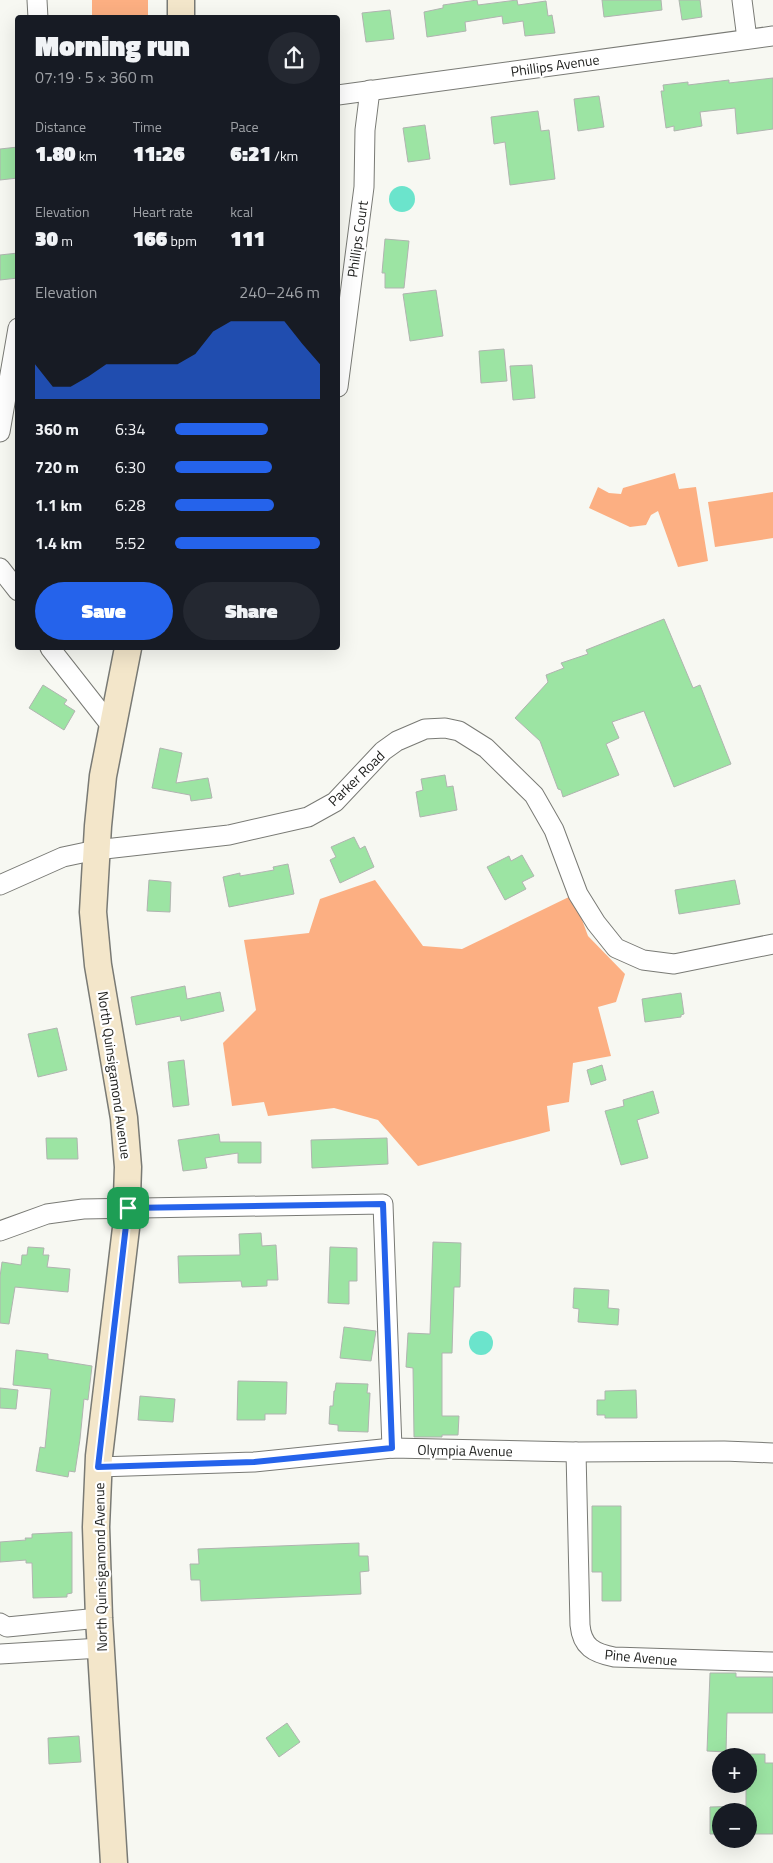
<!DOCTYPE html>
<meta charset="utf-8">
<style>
body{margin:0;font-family:"Titillium Web",sans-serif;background:#242831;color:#f1f3f6;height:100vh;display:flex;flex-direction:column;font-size:19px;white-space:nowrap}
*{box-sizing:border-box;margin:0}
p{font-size:16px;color:#9ea1a6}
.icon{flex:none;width:28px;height:28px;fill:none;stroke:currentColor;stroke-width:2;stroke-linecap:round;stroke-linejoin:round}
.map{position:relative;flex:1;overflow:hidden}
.sheet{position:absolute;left:15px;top:15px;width:325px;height:635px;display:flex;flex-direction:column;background:#171b24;border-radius:5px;box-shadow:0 5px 20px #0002}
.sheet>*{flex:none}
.buttons{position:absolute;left:712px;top:1748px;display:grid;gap:10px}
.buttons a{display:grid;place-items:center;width:45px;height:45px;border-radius:50%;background:#171b24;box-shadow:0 5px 20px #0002;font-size:25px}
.pin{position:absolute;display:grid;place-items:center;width:42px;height:42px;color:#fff;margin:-21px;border-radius:10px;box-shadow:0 2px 8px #0006}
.round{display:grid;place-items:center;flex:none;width:52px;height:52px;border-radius:26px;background:#242831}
.summary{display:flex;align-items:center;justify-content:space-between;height:85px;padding:0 20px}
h1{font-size:28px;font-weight:800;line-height:38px}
.figures{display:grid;grid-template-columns:repeat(3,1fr);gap:8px;height:85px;padding:5px 20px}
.figures div{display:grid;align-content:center}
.figures b{font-size:21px;font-weight:800}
.figures small{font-size:14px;font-weight:400}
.figures p{font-size:14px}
.chart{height:140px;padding:10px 20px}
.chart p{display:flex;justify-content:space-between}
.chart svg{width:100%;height:90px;margin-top:5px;fill:#2563eb;opacity:.7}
.cta{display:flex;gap:10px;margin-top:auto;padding:10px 20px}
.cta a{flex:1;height:58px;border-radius:30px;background:#2563eb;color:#fff;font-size:20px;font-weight:800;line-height:58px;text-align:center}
.cta a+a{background:#242831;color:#f1f3f6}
ul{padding:0 20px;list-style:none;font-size:16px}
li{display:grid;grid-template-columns:80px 60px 1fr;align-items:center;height:38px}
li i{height:12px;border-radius:6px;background:#2563eb}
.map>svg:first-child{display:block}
</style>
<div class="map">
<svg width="773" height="1863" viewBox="0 0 773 1863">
<rect width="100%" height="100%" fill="#f7f8f2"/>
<!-- green -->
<g fill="#fcaf82">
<rect x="92" y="0" width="56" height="17"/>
<polygon points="675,473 679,489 696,487 708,561 678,567 658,511 651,515 646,525 630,527 589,508 598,487 609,493 621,494 623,488"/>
<polygon points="773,492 773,538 715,547 708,502"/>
<polygon points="375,880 423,946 462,949 573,895 588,936 625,974 616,1002 598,1007 611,1056 573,1063 569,1102 547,1106 550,1131 418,1166 378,1120 334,1108 268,1116 264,1102 232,1106 223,1043 256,1010 244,940 309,933 320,899"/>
</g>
<!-- water -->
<g fill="#6be4cc">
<circle cx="402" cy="199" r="13"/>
<circle cx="481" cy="1343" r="12"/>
</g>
<!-- building -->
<g fill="#9ce4a3" stroke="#b0b4b0">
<polygon points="477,0 478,5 517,0 518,5 546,1 548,16 552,15 555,33 525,36 523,21 503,24 502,16 465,22 466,31 427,37 424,12 443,8 443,5"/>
<polygon points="602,0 661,0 662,10 604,17"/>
<polygon points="679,0 700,0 702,17 682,20"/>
<polygon points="390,10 394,39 366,42 362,13"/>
<polygon points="773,78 773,129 737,134 735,108 700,112 702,126 674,131 674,126 666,128 661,91 664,91 663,85 688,82 688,85 729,80 729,83"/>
<polygon points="599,96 604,127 578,131 574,99"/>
<polygon points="538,111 541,131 549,130 555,179 510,185 505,142 494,144 491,117"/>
<polygon points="425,125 430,159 408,162 403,128"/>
<polygon points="18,147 18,178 0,180 0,149"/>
<polygon points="385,239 409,241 404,288 385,288 385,273 382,273"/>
<polygon points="18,253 18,278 0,280 0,255"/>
<polygon points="436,290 443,336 410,341 403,294"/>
<polygon points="504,349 507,381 481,383 479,351"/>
<polygon points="532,365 535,398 513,400 510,366"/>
<polygon points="664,619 693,688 700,685 731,764 674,787 644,711 612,722 619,738 606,744 619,775 563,797 561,790 558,789 540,741 515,718 548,682 546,675 564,668 561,663 588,654 586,650"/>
<polygon points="43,685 67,700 64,704 75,711 64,730 29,708"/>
<polygon points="160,748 182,753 176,783 208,778 212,798 191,801 190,795 152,788"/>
<polygon points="445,775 447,787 453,786 457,810 420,817 416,792 423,790 421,779"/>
<polygon points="354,837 360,849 365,846 374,867 340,883 330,860 336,857 331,847"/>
<polygon points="522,855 534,876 522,882 526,889 505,900 487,867 509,856 511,861"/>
<polygon points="288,864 294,894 229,907 223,877 240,873 240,876 274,870 273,867"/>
<polygon points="149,880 171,882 170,912 147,911"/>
<polygon points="735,880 740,904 679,914 675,890"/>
<polygon points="185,986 187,999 220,992 224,1011 181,1021 180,1016 136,1025 131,997"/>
<polygon points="681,993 684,1014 681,1015 681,1017 645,1022 642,999"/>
<polygon points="57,1028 67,1070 38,1077 28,1034"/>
<polygon points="184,1060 189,1105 173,1107 168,1062"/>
<polygon points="602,1065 606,1080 591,1085 587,1070"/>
<polygon points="653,1091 659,1113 637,1120 648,1158 621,1165 605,1111 624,1106 623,1100"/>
<polygon points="219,1134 220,1142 261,1142 261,1163 238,1163 238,1153 205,1158 207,1168 183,1171 178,1140"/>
<polygon points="46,1138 77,1138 78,1159 47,1159"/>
<polygon points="387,1138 388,1164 312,1168 311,1140"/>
<polygon points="261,1233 262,1246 276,1245 278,1280 267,1280 267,1286 242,1287 241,1281 179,1283 178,1256 240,1255 239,1234"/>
<polygon points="433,1242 461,1243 460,1287 454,1287 452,1353 442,1353 442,1416 459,1416 458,1435 442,1435 442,1437 414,1437 413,1368 406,1367 408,1333 430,1334"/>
<polygon points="28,1247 44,1248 43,1255 49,1255 47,1267 70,1269 68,1292 15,1287 9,1324 0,1323 0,1277 2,1262 21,1265 22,1255 27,1255"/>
<polygon points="330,1247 357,1248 357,1281 349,1281 349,1304 328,1303"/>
<polygon points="574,1288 609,1290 608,1308 619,1309 618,1325 578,1322 579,1309 573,1308"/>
<polygon points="344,1327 376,1331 371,1361 340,1358"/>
<polygon points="16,1350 48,1354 48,1359 92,1366 88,1400 84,1399 80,1439 75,1472 69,1471 68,1477 36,1471 40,1447 45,1448 51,1389 13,1385"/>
<polygon points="238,1381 287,1382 286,1414 265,1414 265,1420 237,1420"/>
<polygon points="336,1383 368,1384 367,1393 370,1393 368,1432 338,1431 338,1425 329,1424 330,1406 333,1406 334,1391 335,1391"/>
<polygon points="0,1388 18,1390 16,1409 0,1408"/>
<polygon points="636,1390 637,1418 605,1418 605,1415 597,1415 597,1400 605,1400 605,1391"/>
<polygon points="140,1396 175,1399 173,1422 138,1420"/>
<polygon points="592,1506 621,1506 621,1601 602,1601 602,1572 592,1572"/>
<polygon points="72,1532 72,1593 67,1594 67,1597 33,1598 32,1563 26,1563 26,1560 0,1562 0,1542 26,1540 25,1538 32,1538 32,1534"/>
<polygon points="359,1543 359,1556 368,1556 369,1571 360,1572 361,1594 201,1601 200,1580 191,1580 190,1564 199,1564 198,1549"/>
<polygon points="710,1673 736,1673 736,1677 773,1677 773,1713 727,1713 726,1752 707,1751"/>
<polygon points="287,1723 300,1742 279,1757 266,1738"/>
<polygon points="79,1736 81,1762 49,1764 48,1738"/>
<polygon points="749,1754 765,1754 765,1763 773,1763 773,1834 749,1834 749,1811 721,1811 721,1834 710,1834 710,1807 746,1806 746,1784 749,1784"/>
</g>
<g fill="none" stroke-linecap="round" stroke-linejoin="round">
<!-- minor casing -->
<g stroke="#797a75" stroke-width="21">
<g id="minor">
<polyline points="37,0 38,18"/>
<polyline points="742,0 747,39"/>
<polyline points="338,95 773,36"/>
<polyline points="338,387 364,187 365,130 370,90"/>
<polyline points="0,432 18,328"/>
<polyline points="0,568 18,591"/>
<polyline points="50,648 112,727"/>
<polyline points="0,885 63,857 96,850 229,835 308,817 335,802 383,751 397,741 425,729 445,728 459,731 486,748 534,795 554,830 578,894 596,923 616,948 643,960 674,964 773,944"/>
<polyline points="0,1231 47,1214 83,1209 383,1204 392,1448"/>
<path d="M576,1452L580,1625C582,1647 594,1653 614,1657L773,1662"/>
<polyline points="98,1467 254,1462 392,1448 576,1452 724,1451 773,1453"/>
<polyline points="0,1623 7,1627 99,1618"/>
<polyline points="0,1654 101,1648"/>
</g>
</g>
<!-- secondary casing -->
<g stroke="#797a75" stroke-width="29">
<g id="secondary">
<polyline points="181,0 181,18"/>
<polyline points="114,1863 99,1618 96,1527 99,1456 126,1228 128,1167 124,1118 98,965 93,912 98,826 103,776 128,648"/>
</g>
</g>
<!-- minor -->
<use href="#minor" stroke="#fff" stroke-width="19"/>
<!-- secondary -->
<use href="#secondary" stroke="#f3e6ca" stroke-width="26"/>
</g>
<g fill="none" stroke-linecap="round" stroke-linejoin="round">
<!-- route casing -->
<g stroke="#fff" stroke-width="10">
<polygon id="route" points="383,1204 392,1448 254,1462 98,1467 128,1208"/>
</g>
<!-- route -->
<use href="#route" stroke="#2563eb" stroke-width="6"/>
</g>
<g text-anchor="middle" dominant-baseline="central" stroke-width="4.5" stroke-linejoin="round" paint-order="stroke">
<!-- street labels -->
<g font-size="14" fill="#212220" stroke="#fff">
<text transform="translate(555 65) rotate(-8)">Phillips Avenue</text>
<text transform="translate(357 239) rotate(-82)">Phillips Court</text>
<text transform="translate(356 778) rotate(-44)">Parker Road</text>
<text transform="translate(115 1075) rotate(82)">North Quinsigamond Avenue</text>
<text transform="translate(465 1450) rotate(1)">Olympia Avenue</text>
<text transform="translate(100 1567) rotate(-91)">North Quinsigamond Avenue</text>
<text transform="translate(641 1657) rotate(5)">Pine Avenue</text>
</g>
</g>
</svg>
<div class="buttons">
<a>+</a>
<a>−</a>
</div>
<div class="pin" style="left:128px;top:1208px;background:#1e9e55"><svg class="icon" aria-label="arrive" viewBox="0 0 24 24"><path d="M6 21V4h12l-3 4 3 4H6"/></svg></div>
<section class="sheet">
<div class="summary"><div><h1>Morning run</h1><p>07:19 · 5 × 360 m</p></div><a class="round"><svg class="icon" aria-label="share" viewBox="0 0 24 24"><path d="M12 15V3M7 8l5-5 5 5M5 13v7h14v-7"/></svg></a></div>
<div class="figures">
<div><p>Distance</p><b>1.80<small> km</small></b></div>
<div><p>Time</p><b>11:26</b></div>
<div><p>Pace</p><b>6:21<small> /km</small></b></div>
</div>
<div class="figures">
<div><p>Elevation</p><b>30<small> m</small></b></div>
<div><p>Heart rate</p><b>166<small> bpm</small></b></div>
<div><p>kcal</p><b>111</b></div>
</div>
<div class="chart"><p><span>Elevation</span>240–246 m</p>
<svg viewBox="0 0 160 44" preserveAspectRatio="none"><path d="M0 44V27L10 38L20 38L30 33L40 27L50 27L60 27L70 27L80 27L90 22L100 11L110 6L120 6L130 6L140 6L150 17L160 27V44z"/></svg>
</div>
<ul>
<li><b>360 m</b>6:34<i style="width:64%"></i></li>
<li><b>720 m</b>6:30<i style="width:67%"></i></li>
<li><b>1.1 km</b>6:28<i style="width:68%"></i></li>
<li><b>1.4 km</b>5:52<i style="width:100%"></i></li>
</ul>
<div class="cta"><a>Save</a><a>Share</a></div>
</section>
</div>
